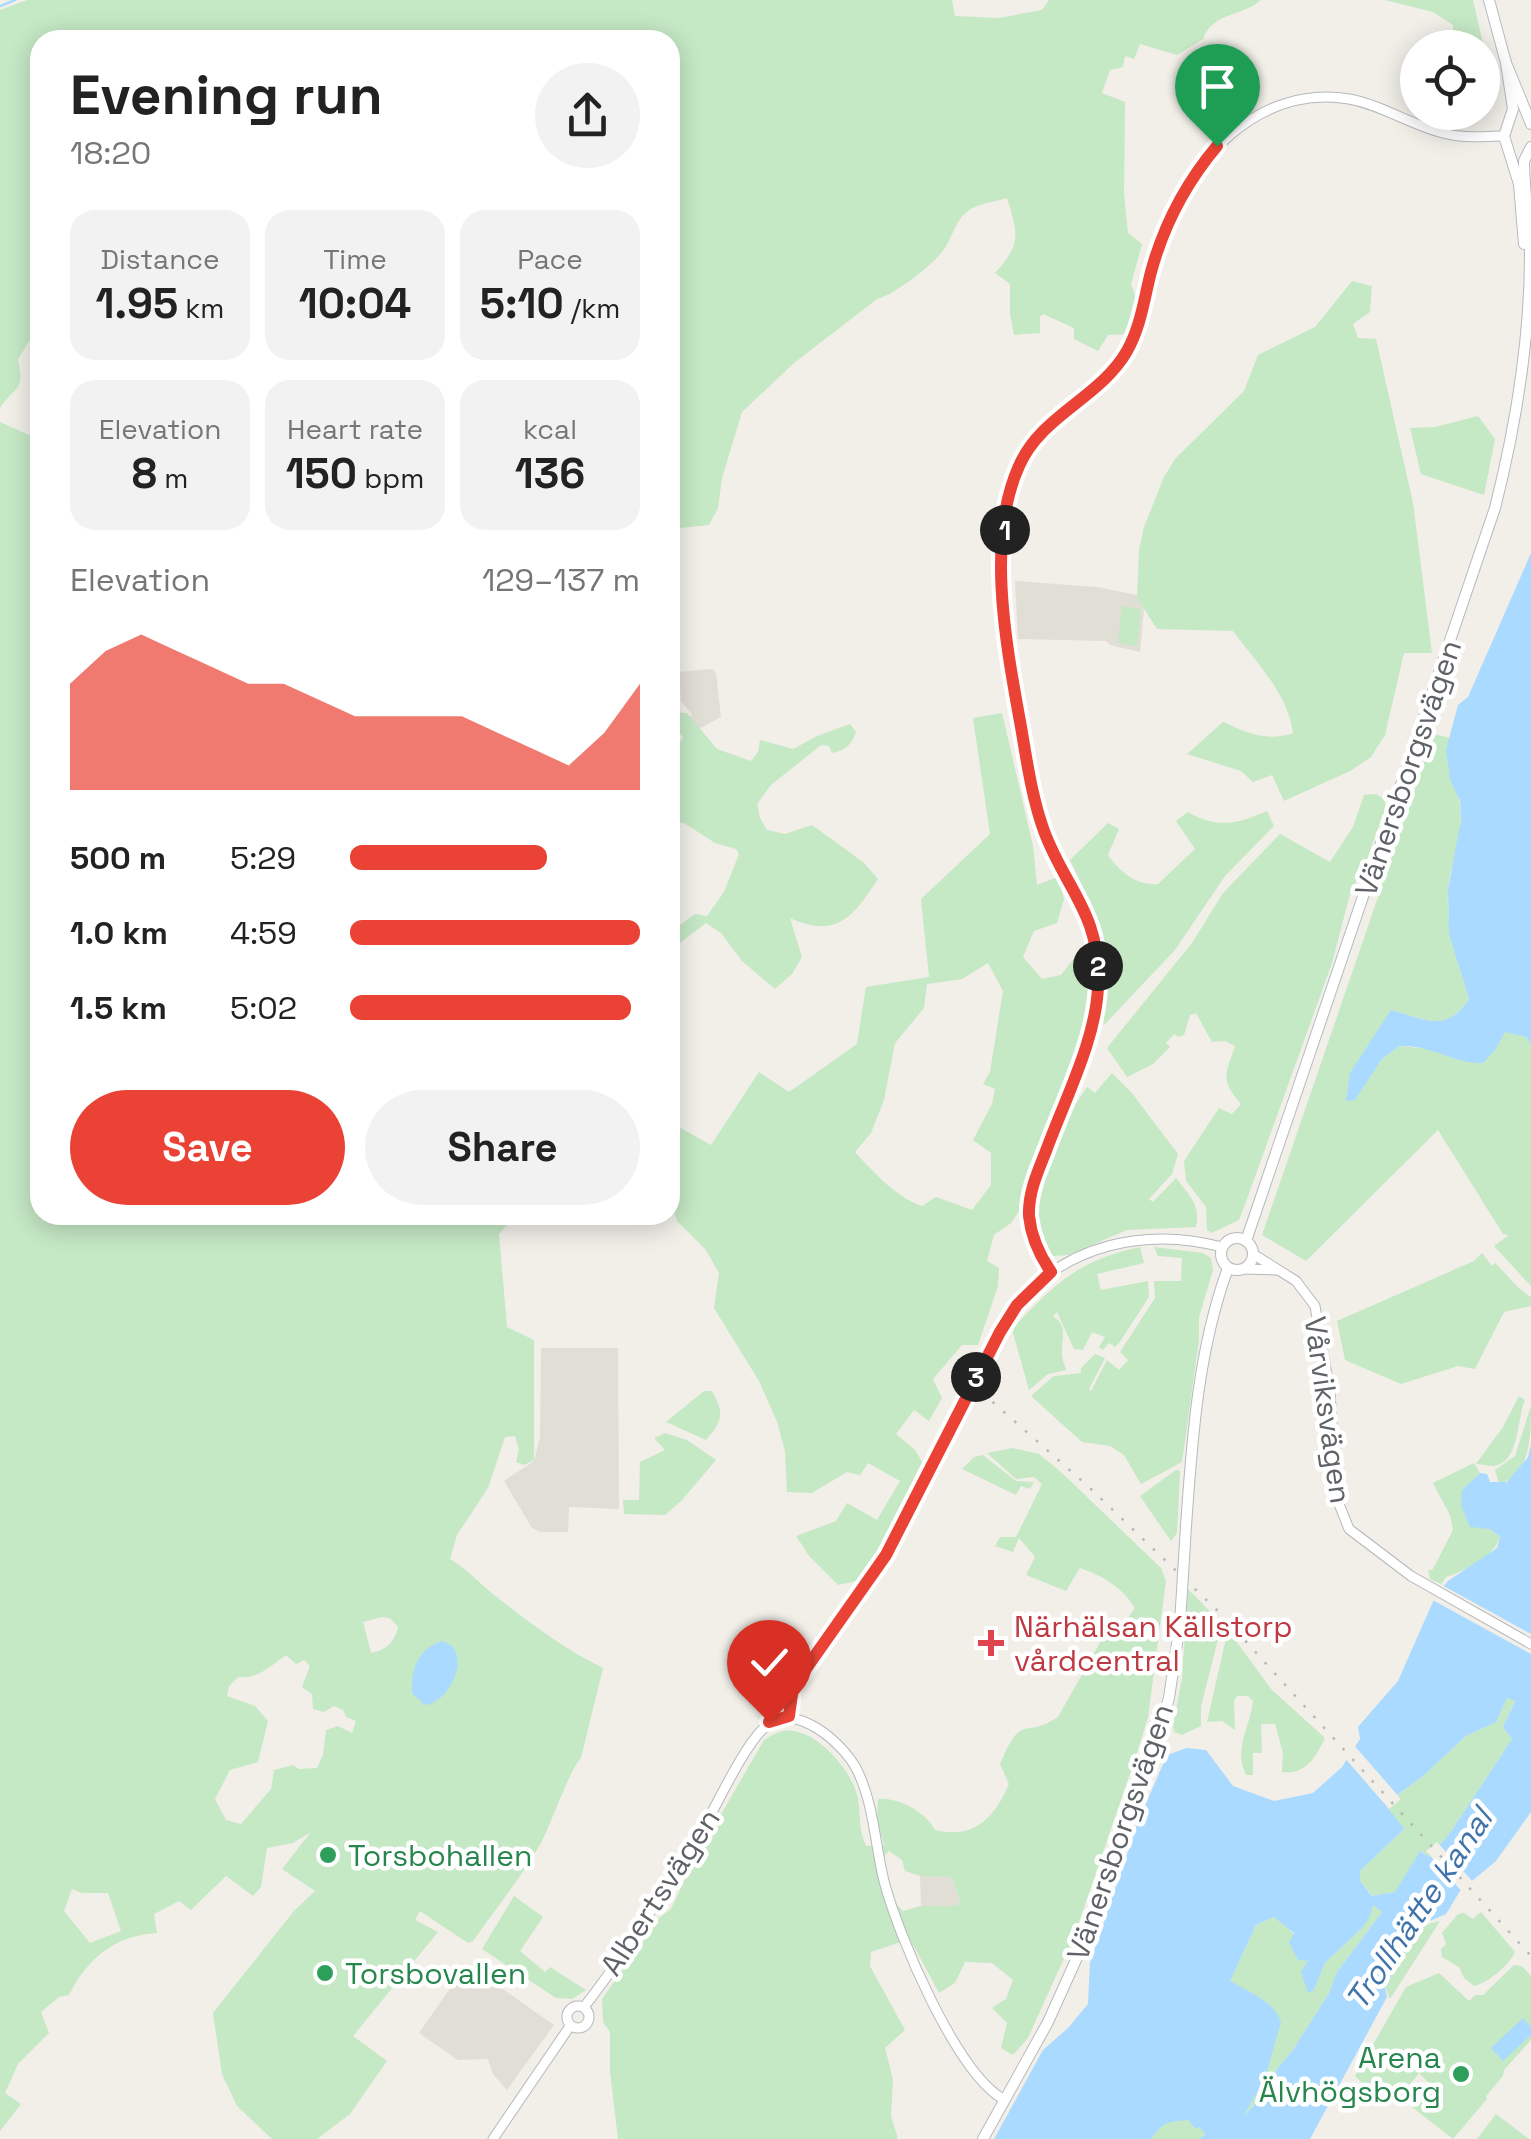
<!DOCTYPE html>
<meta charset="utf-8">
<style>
body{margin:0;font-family:"Space Grotesk",sans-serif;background:#f2f2f2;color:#222;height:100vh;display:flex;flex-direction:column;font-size:38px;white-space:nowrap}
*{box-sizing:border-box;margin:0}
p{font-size:32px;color:#767676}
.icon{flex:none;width:55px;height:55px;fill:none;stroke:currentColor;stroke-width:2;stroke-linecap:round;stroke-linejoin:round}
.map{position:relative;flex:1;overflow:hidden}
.details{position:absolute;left:30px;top:30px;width:650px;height:1195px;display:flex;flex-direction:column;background:#fff;border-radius:30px;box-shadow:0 5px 25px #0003}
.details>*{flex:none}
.controls{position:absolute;left:1400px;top:30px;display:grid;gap:20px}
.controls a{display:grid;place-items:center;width:100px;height:100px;border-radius:50%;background:#fff;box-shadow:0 5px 25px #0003;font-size:50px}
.pin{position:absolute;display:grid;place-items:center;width:85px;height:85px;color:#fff;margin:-102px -42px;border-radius:50% 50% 50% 0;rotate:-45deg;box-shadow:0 0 10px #0007}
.pin .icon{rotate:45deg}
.km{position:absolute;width:50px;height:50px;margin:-25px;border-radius:50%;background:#222;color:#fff;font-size:28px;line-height:50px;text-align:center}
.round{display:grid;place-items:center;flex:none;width:105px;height:105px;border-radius:52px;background:#f2f2f2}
.head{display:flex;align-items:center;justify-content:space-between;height:170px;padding:0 40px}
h1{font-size:55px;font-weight:700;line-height:75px}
.stats{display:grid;grid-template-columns:repeat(3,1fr);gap:15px;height:170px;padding:10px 40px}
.stats div{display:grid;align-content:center;border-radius:25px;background:#f2f2f2;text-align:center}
.stats b{font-size:42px;font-weight:700}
.stats small{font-size:28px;font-weight:400}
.stats p{font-size:28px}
.chart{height:280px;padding:20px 40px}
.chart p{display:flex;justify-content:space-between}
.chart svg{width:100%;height:180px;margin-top:10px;fill:#ea4335;opacity:.7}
.primary-button{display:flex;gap:20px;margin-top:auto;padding:20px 40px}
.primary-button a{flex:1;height:115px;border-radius:60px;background:#ea4335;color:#fff;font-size:40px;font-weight:700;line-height:115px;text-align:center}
.primary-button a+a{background:#f2f2f2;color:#222}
ul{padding:0 40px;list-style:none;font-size:32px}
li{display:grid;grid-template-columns:160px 120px 1fr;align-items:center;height:75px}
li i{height:25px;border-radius:12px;background:#ea4335}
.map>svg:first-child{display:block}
</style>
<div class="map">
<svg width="1531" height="2139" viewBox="0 0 1531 2139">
<rect width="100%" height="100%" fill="#f1efe8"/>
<!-- education -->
<g fill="#e1ded6">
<polygon points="1015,581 1097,587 1137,595 1144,610 1140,652 1110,645 1106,641 1018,639"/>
<polygon points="712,669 716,673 721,717 697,730 688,720 692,714 681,701 679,672"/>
<polygon points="541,1348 618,1348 619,1509 569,1507 568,1532 540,1532 532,1528 504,1481 534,1461 540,1437"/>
<polygon points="920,1876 952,1877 960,1901 956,1906 921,1906"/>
<polygon points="467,1964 554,2025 507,2090 493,2074 488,2059 458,2060 419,2033"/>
</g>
<!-- green -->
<g fill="#c5e8c5" fill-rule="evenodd">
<path d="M27,0H952L955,16L999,18L1042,10L1049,0H1261C1241,17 1213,12 1203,39L1177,55L1140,44L1134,59L1125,56L1123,67L1110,70L1102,93L1125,102L1124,194L1128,233L1142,244L1131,284L1140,308L1131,334L1108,335L1098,351L1074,339V328L1043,314L1040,317V333L1014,335L1010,314V284L995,273C1022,244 1018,234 1007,198C995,202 978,203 968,211C955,220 952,240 942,252C931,266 894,295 877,299L794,363L742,412L722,478L718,508L709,525L670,529V40H40V322L18,360C25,391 16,385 0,408V10Z"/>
<polygon points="1385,0 1473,0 1491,79 1483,78 1482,48 1453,47 1453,25 1433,12"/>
<path d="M1352,281L1372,286L1370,312L1353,324L1358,338L1376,339L1413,503L1432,653H1404L1385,735L1371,757L1350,771L1284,801L1272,775L1253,782L1241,771L1187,754L1223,722C1246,733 1268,742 1293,733C1288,694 1256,662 1233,631L1157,629L1137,598L1139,550L1144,527L1164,477L1175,459L1244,391L1258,355L1315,327Z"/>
<polygon points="1478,416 1495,439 1484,495 1421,474 1410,428 1435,427"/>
<path d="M0,422L40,440V1215H515L499,1234L507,1327L534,1340V1460L524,1465L516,1462L519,1449L515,1436L505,1437L488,1488L457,1535L450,1559C467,1569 478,1582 493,1594C527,1621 564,1649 603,1668L581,1758C570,1769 551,1824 541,1843C521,1877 496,1909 473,1941L468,1943L420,1911L415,1920L438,1932L353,2036L387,2061L350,2114L317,2139H272L237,2106L222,2074L213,2013L294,1911L315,1891L282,1869L311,1832L293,1843L267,1848L261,1887L253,1896L226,1876L191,1910L179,1901L154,1914L157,1933C115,1935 87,1959 69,1995L59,1997L41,2012L49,2033L18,2064L5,2093L21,2104L0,2131ZM382,1617L390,1618L398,1627C395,1642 386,1650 371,1653L363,1622ZM286,1655L296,1664L304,1660L310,1666L302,1687L312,1694L313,1709L324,1712L334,1706L343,1710L346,1717L356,1721L352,1733L338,1726L326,1730L323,1755L317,1768L299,1769L293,1765L274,1770L271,1789L241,1824L226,1820L215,1799L230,1770L258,1762L268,1721L255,1706L227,1696L229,1686L238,1677C259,1679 270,1666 286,1655ZM72,1889L82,1893H108L121,1931L90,1943L64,1911Z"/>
<polygon points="1122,606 1141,609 1137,646 1118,643"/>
<path d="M670,712L687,713L717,749L751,761L758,752L760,740L793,749L817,736L850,724L856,732C852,745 845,750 832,753L829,746L821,745L771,785L757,804L760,818L767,830L785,834L812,825L863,862L878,879C853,917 837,939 790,918L802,957L792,974L775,989L742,961L721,933L706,923C694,933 677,942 670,955V912L672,920L680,925L695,914L707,916L724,892L739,854L736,849L715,843L684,823L670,822V759L683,737L670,720Z"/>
<path d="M1002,713L1033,846L1037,885L1058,877L1064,899L1057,923L1034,931L1023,957L1042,979L1061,975L1078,953L1091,965L1082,1033L1019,1211L1011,1223L994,1235L987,1261L999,1268L998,1286L978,1345H962L933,1379L942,1398L929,1421L914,1410L896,1434L915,1450L925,1467C915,1492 883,1567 862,1579C855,1582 845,1583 838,1585L809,1556L796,1536L836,1521L847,1503L877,1520L900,1481L868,1463L860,1475L847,1472L812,1493L787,1492L785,1451L777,1422L759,1381L714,1308L719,1273L706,1250L677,1221L672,1207L670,1122L711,1145L759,1072L789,1092L857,1044L866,987L929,977L921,899L990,834L973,718ZM988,963L1003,991L990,1072L983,1084L995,1089L992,1104L973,1140L991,1153V1185L972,1210L936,1197L922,1206C896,1197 873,1172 855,1152L871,1133L884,1100L895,1043L924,1008L927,984L962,979Z"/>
<path d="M1434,734L1450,738C1441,764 1457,781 1460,806C1464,834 1450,863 1448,891C1446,930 1458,963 1469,999C1446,1034 1425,1019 1391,1010L1355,1099L1382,1059L1400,1046L1439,1050L1455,1058L1496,1049L1505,1031L1526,1037L1531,1045V1286L1494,1246L1509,1235L1503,1234L1438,1130L1306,1261L1262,1235Z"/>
<path d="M1376,794L1384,799L1386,807L1366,862L1350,894L1332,963L1247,1199L1239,1220L1211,1233L1207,1230L1206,1207L1186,1181L1184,1161L1219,1108L1232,1114L1241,1104C1219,1079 1226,1074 1235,1046L1225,1041L1212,1042L1196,1013L1190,1015L1184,1035L1179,1037L1174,1034L1166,1043L1170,1047L1153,1064L1127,1077L1107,1048L1192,943L1223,893L1280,834L1330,862L1353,827L1364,795Z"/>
<path d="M1267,811L1274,826L1225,876L1175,950L1104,1025C1099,1006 1105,988 1104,968C1102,929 1087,895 1070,860L1108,823L1119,829L1108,855C1120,872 1137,886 1158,884L1195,849L1176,821L1188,812C1217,829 1238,824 1267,811Z"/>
<path d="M1112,1073L1131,1092L1178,1154L1172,1174L1149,1199L1153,1202L1176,1178C1189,1195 1201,1205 1196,1227L1127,1230L1068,1255L1052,1256C1013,1217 1061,1123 1087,1087L1095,1093Z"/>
<path d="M1140,1247L1144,1263L1097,1274L1101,1290L1148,1281L1149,1297L1119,1343L1115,1347L1109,1343L1103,1350L1099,1347L1105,1337L1092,1332L1083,1350L1074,1349L1057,1312L1053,1316C1069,1327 1061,1338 1062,1354C1062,1360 1065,1365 1066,1370L1048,1374L1029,1390L1012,1329C1054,1284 1079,1260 1140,1247Z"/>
<polygon points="1154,1247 1203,1253 1211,1258 1213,1270 1199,1317 1199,1340 1182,1462 1141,1484 1124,1455 1110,1446 1082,1442 1031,1396 1054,1376 1081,1373 1081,1368 1095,1354 1105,1358 1089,1389 1091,1391 1107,1360 1119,1370 1128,1360 1120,1352 1155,1298 1154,1281 1181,1281 1182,1258 1158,1256"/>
<path d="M1482,1253L1492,1266L1495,1263C1508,1275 1515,1287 1531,1297V1306L1504,1312L1475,1369L1458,1366L1401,1384L1345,1360L1337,1321L1474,1261Z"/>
<path d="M704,1391H712C725,1414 722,1421 706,1440L666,1422Z"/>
<path d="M1519,1396L1525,1400C1517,1417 1520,1464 1493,1466C1487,1466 1482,1464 1476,1464L1503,1427Z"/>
<path d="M1531,1406C1531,1434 1531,1476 1499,1484L1495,1470L1515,1456Z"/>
<polygon points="665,1433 687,1440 716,1460 682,1500 665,1515 624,1514 623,1500 639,1500 640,1462 665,1450 654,1438"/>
<path d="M1013,1448L1039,1454L1061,1472L1161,1568L1166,1581L1148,1717L1136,1756L1075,1934L1028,2038L1013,2055L1001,2048L1007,2023L992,2008L1006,1999L1013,1980L992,1963L965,1962L955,1983L939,1993L910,1939L871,1952L870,1966L905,2030L885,2048L893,2080L891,2116L898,2139H618L610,2072V2032L603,2022L602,1999L659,1918L671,1909L690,1868L764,1740C774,1734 782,1729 794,1731C822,1736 853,1772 858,1799C861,1817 858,1829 866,1846L884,1845L877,1821L878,1799C898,1797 926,1812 935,1830C974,1840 995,1817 1009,1784L1000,1764C1023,1710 1022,1741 1058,1717L1111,1623L1122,1627L1135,1608C1122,1587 1103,1576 1080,1568L1066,1591L1026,1575L1035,1557L1019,1538L1013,1552L995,1546L1000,1537H1016L1042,1484L1034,1477L1016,1479L987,1453ZM889,1851L902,1860L905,1871L920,1876L952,1877L960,1901L956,1906H921L903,1911L891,1899L884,1857Z"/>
<polygon points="983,1455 1016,1481 1034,1482 1030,1489 1021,1486 1016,1495 962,1469 974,1457"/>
<path d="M1474,1463L1480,1473L1462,1490L1466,1518L1490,1529L1500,1537C1494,1557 1465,1571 1446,1577L1441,1584L1430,1579L1428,1571L1433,1569L1453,1530L1450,1515L1433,1483Z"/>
<polygon points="1176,1470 1180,1471 1177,1533 1171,1541 1140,1496"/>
<polygon points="1188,1589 1222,1624 1201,1706 1201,1726 1182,1735 1174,1732 1173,1726 1182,1678"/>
<path d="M1228,1630L1271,1689L1325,1738C1315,1758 1306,1775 1282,1772L1283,1753L1275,1724H1261L1262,1753H1253V1775H1246C1233,1748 1250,1728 1253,1701L1248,1696H1237L1234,1701L1235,1730L1222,1721L1207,1722Z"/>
<polygon points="1507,1697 1515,1700 1503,1727 1512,1739 1452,1830 1430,1857 1421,1851 1395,1892 1373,1896 1360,1881 1360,1871 1404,1829 1384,1805 1423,1776 1466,1736 1496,1722"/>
<polygon points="514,1896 543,1917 520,1951 545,1972 550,1967 586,1990 572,1999 556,1998 482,1949"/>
<path d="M1373,1905L1382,1912L1337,1972L1329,1993L1293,2050L1277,2069L1266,2091L1244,2116L1265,2078L1230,1981L1256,1925L1274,1917C1301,1933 1309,1960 1314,1990L1325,1963L1363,1927Z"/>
<path d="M1481,1912L1515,1952C1509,1965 1488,1983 1474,1986L1464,1978L1459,1967L1442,1957L1441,1949L1446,1944L1442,1933L1458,1914L1464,1913L1473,1919Z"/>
<polygon points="1440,1921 1390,1999 1385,1987 1424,1925"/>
<polygon points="1514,1965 1522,1966 1531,1976 1531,2040 1504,2070 1503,2076 1486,2096 1487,2099 1453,2139 1412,2107 1431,2085 1419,2073 1397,2102 1373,2083 1363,2084 1355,2076 1406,1987 1439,1973 1469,2001 1475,1995 1483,1995"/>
<polygon points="1496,2114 1529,2139 1477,2139"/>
<polygon points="1172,2118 1188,2120 1207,2133 1199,2139 1151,2139 1162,2124"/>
</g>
<!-- water -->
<g fill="#aadaff" fill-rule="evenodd">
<path d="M1531,553V1045L1526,1037L1505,1032L1496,1049L1483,1063C1454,1064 1433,1045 1400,1046L1382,1059L1355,1100L1346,1101L1350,1073L1391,1010C1425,1019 1446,1034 1469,999L1449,934L1448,889L1461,820L1460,801L1450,779L1446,750L1458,705L1468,697Z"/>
<path d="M1531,1444V1812L1496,1861L1460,1891L1446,1914L1423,1924L1385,1987L1387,1997L1310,2139H1199L1206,2134L1199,2127L1196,2129L1188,2120C1168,2122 1164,2121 1151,2139H994L1043,2050L1068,2028L1088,2004L1090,1963L1138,1822L1167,1755L1187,1748L1206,1750L1233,1786L1274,1801L1313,1793L1342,1767L1360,1739L1358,1727L1398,1681L1435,1597L1448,1581L1497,1548L1500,1537L1490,1529L1470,1527L1461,1505L1462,1490L1480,1473L1487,1474L1490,1482H1507L1528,1457ZM1507,1698L1515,1701L1503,1727L1512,1739L1452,1830L1430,1857L1420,1851L1395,1892L1372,1896L1360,1881V1871L1404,1829L1385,1804L1423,1776L1466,1736L1496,1722ZM1373,1905L1382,1912L1337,1972L1329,1993L1293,2050L1277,2069L1266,2092L1244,2116L1265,2078L1281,2022C1274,2001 1249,1992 1230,1981L1256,1925L1274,1917L1294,1933L1289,1943L1298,1960L1308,1961L1301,1972L1308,1993L1314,1990L1325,1963L1363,1927L1370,1916Z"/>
<path d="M442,1641C474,1650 451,1702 425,1705L412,1693C411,1669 417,1650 442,1641Z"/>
<polygon points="1523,2018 1531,2027 1531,2035 1503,2061 1491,2048"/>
</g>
<!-- pier -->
<g fill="#f1efe8">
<polygon points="1440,1584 1531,1634 1531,1654 1429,1598"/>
<polygon points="1352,1743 1401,1799 1389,1809 1343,1756"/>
<polygon points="1437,1842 1475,1884 1464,1894 1426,1851"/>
</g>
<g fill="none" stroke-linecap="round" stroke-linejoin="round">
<!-- stream -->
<polyline stroke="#aadaff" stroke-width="2.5" points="0,6 15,0"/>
<!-- tertiary casing -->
<g stroke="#b5b8bc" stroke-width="11">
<g id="tertiary">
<polyline points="1253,1254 1296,1281 1315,1306 1330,1392 1337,1499 1349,1529 1411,1576 1531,1644"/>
<polyline points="1243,1269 1277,1270"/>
<path d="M1051,1272C1041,1255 1031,1236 1029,1215C1028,1192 1039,1169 1047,1148C1068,1090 1102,1027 1098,964C1095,914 1065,882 1046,837C1032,802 1027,762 1020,725C1007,651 989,553 1013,480C1035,415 1109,397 1135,335C1148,305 1151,270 1161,239C1188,160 1259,84 1349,99C1382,105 1411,125 1443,133C1464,139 1483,136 1504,136"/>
<path d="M983,1362C993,1344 1002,1324 1015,1307C1065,1244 1146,1227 1222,1247"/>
<path d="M789,1717C790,1661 858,1600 887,1553C918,1503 941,1448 967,1395"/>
<circle cx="578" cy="2017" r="11"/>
<path d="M584,2007C627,1952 669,1883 706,1823C721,1797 745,1744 766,1726C795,1700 844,1744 857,1770C874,1804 875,1845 884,1881C898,1935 956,2072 1003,2099"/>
<polyline points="493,2139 570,2026"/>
</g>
</g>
<!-- secondary casing -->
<g stroke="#b6babf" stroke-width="12">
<g id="secondary">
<polyline points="1489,0 1506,63 1531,124"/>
<polyline points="1506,63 1513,109 1504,136 1519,184 1524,244"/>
<circle cx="1237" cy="1254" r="16"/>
<path d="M1246,1241L1495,508C1516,425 1530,340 1530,254C1530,223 1524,192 1524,161L1531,147"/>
<path d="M1186,1526C1192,1439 1198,1350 1228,1268"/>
<polyline points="983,2139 1048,2022 1080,1951 1158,1735 1169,1698 1180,1623"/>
</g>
</g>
<!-- tertiary -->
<use href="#tertiary" stroke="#fff" stroke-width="9"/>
<!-- secondary -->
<use href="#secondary" stroke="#fff" stroke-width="10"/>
<!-- rail -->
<polyline stroke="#b6b7b8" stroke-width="2.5" stroke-dasharray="2.5 12" stroke-linecap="butt" points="960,1373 1090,1488 1221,1614 1531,1956"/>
<!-- tertiary-bridge casing -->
<g stroke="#b5b8bc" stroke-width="11" stroke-linecap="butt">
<polyline id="tertiary-bridge" points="967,1395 983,1362"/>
</g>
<!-- secondary-bridge casing -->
<g stroke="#b6babf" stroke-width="12" stroke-linecap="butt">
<polyline id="secondary-bridge" points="1180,1623 1186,1526"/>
</g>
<!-- tertiary-bridge -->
<use href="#tertiary-bridge" stroke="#fff" stroke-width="9"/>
<!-- secondary-bridge -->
<use href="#secondary-bridge" stroke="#fff" stroke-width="10"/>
</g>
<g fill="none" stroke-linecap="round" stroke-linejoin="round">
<!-- route casing -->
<g stroke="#fff" stroke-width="20">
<path id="route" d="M769,1722L789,1716L793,1687L886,1555L1000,1332L1017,1305L1051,1272C1040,1256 1031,1236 1029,1216C1028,1193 1038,1171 1046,1151C1064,1101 1097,1038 1098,985C1101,914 1066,890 1044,831C1032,798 1027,762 1021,727C1007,649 985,541 1019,466C1041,415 1100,398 1127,351C1141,326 1144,299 1151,272C1164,224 1185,184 1217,146"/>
</g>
<!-- route -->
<use href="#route" stroke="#ea4335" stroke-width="12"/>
</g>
<!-- markers -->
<path fill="#e0444e" stroke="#fff" stroke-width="4" d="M986 1628h10v10h10v10h-10v10h-10v-10h-10v-10h10z"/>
<g fill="#2e9e5b" stroke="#fff" stroke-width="4">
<circle cx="328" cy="1855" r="10"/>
<circle cx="325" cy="1973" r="10"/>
<circle cx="1461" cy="2074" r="10"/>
</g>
<g text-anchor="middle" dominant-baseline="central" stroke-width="9" stroke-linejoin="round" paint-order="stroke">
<!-- street labels -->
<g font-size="30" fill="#5f6368" stroke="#fff">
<text transform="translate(1408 768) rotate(-71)">Vänersborgsvägen</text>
<text transform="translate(1328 1410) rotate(82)">Vårviksvägen</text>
<text transform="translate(1120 1832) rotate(-71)">Vänersborgsvägen</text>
<text transform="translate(660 1892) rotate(-57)">Albertsvägen</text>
</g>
<!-- health labels -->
<g font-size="30" fill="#be3a42" stroke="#fff" text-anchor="start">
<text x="1014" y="1626">Närhälsan Källstorp<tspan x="1014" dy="34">vårdcentral</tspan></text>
</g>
<!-- leisure labels -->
<g font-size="30" fill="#27864d" stroke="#fff" text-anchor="start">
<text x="348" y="1855">Torsbohallen</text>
<text x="345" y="1973">Torsbovallen</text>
<text x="1441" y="2057" text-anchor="end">Arena<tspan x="1441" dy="34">Älvhögsborg</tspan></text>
</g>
<!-- water labels -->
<g font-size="32" font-style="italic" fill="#4174aa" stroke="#fff">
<text transform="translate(1419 1909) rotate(-56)">Trollhätte kanal</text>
</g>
</g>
</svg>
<div class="controls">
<a><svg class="icon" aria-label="locate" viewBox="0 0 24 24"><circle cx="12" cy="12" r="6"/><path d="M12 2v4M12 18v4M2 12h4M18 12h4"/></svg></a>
</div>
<div class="pin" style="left:1217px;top:146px;background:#1e9e55"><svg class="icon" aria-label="arrive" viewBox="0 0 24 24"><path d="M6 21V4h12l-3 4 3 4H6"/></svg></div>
<div class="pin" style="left:769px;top:1722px;background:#d93025"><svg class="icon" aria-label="check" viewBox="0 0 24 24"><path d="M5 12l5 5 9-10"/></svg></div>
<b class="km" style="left:1005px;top:530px">1</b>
<b class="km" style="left:1098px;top:966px">2</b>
<b class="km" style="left:976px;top:1377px">3</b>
<section class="details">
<div class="head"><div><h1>Evening run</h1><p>18:20</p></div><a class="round"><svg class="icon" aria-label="share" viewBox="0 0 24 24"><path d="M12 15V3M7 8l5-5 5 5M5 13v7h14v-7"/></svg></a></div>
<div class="stats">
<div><p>Distance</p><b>1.95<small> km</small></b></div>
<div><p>Time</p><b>10:04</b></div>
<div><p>Pace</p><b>5:10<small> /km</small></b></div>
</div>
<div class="stats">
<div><p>Elevation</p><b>8<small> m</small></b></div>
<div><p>Heart rate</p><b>150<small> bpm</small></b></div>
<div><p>kcal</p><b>136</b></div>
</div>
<div class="chart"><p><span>Elevation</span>129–137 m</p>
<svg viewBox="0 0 160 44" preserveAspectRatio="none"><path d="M0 44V18L10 10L20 6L30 10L40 14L50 18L60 18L70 22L80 26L90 26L100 26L110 26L120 30L130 34L140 38L150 30L160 18V44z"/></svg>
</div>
<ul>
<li><b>500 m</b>5:29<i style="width:68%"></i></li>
<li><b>1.0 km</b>4:59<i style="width:100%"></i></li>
<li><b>1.5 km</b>5:02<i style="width:97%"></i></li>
</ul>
<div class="primary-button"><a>Save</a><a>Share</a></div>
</section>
</div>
